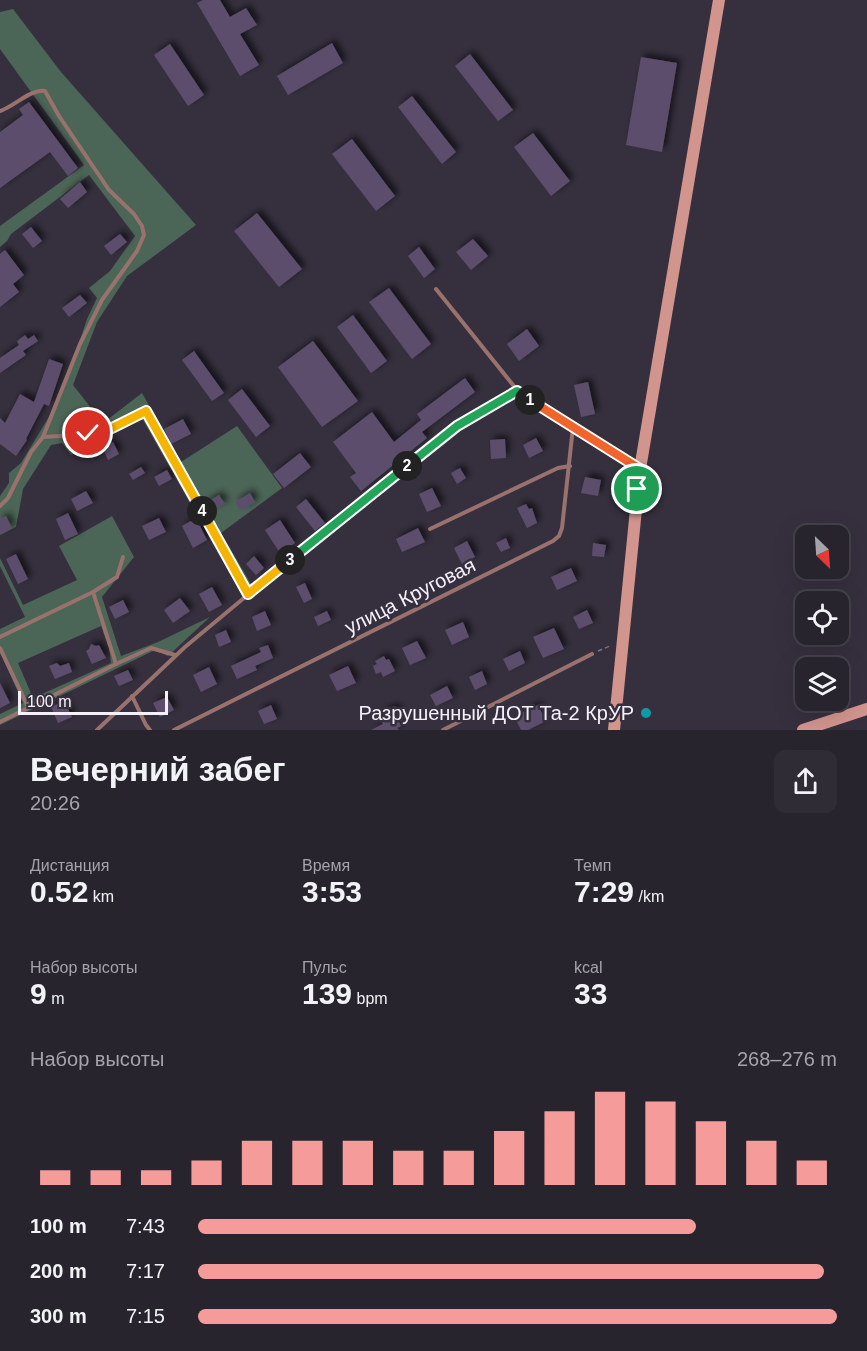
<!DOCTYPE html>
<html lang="ru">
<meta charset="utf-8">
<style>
body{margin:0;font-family:Arial,sans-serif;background:#302c36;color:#f1f3f6;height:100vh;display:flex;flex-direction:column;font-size:22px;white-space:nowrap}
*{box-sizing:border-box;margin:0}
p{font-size:20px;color:#a5a4aa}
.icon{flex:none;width:33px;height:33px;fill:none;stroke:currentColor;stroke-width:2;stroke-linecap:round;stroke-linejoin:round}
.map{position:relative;height:730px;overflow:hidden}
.sheet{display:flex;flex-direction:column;background:#28242e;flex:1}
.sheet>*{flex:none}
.needle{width:39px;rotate:155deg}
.controls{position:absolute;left:795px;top:525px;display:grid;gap:12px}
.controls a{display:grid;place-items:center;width:54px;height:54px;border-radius:12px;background:#28242e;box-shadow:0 6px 24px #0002,0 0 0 2px #44414a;font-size:30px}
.scale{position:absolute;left:18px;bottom:15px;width:150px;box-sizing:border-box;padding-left:6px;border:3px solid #f4f1fa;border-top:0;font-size:16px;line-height:21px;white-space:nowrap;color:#f4f1fa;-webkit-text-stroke:4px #36303e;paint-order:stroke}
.pin{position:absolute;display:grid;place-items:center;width:51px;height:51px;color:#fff;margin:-26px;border:3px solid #fff;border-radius:50%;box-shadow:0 2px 6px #0007}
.km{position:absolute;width:30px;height:30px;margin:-15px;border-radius:50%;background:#222;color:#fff;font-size:16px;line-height:30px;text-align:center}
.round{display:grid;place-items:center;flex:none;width:63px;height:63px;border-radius:12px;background:#302c36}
.headline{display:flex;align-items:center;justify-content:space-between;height:102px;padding:0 30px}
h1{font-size:33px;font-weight:600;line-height:45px}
.stats{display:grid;grid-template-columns:repeat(3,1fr);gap:9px;height:102px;padding:6px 30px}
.stats div{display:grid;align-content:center}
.stats b{font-size:30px;font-weight:600}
.stats small{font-size:16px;font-weight:400}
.stats p{font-size:16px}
.chart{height:168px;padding:12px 30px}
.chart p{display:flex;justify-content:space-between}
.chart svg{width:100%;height:108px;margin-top:6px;stroke:#f59b9a;stroke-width:6}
ul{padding:0 30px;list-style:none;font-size:20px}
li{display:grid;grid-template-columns:96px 72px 1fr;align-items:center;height:45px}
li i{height:15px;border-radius:8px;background:#f59b9a}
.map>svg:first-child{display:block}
</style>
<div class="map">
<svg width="867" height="730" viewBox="0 0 867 730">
<defs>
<filter id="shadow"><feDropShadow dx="4" dy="-4" stdDeviation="3" flood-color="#0009"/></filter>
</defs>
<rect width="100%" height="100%" fill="#36303e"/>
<!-- green -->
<g fill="#4b6556" fill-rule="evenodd">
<polygon points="13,9 61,72 196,225 127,276 97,322 73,385 103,423 142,393 181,462 237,426 282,488 221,533 251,584 241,593 143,420 136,419 85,444 84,449 71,455 62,443 51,445 23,489 16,527 0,535 0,496 9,483 9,473 21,463 61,397 87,319 97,298 89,288 110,271 135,236 89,175 11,234 7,241 0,247 0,226 84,165 0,49 0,12"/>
<path d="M112,516L134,557L102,597L121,656L158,642L210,617L168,656L155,650L0,725V714L23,703L0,652V629L25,617L0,566V558L23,605L77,580L59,546ZM101,626L109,648L111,663L33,698L18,663Z"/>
</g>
<!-- building -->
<g fill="#5c4e6c" filter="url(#shadow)">
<polygon points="203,0 220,0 230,17 246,8 257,25 240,34 259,65 240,76 197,3"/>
<polygon points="332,43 343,63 288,95 277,76"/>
<polygon points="170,44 204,95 188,106 154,55"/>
<polygon points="470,54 513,110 498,121 455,66"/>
<polygon points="641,57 677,63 662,152 626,145"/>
<polygon points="412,96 456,152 442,164 398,107"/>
<polygon points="29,102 78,168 68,176 50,152 0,188 0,132 23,115 19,109"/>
<polygon points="533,133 570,181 551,196 514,147"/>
<polygon points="352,139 395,196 376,211 332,154"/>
<polygon points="80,182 87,192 68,208 60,199"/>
<polygon points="257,213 302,269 279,287 234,231"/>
<polygon points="31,227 42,241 33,248 22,234"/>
<polygon points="120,234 127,242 111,255 104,246"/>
<polygon points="473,239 488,256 471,270 456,252"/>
<polygon points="419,247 435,269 424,278 408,256"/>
<polygon points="5,250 24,275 13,284 19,292 0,307 0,254"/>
<polygon points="389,288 431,344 412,359 369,302"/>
<polygon points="80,295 87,303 69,317 62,308"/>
<polygon points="353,315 387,361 371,373 337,327"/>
<polygon points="527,329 539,346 519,361 507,344"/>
<polygon points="25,335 28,339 34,335 38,341 23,351 26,355 0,373 0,358 19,345 17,341"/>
<polygon points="313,341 358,401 322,427 278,367"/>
<polygon points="194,351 224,393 212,401 182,360"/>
<polygon points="49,359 63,364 49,406 44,404 26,439 27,440 16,456 0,444 0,418 5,423 20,394 34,402"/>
<polygon points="465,378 475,392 422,432 427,438 361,491 350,477 356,473 333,442 372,412 394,442 421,420 417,414"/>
<polygon points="588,382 595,414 581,417 574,385"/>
<polygon points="242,389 270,426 256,437 228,400"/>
<polygon points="183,419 191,434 171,444 164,429"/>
<polygon points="536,438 543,451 529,458 523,445"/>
<polygon points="505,439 506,458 491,459 490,440"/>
<polygon points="113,442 119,454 108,460 102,447"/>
<polygon points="300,453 311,467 284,488 273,474"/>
<polygon points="141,467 145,473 133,480 129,474"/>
<polygon points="460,468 466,478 457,484 451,473"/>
<polygon points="167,470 172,479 159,486 154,477"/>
<polygon points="585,477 601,480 598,496 581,493"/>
<polygon points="432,488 441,506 427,512 419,494"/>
<polygon points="86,491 93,503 77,511 71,499"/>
<polygon points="250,493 255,502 241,511 235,502"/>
<polygon points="219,495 225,504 209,511 204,504"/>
<polygon points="306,499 325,523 315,531 296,507"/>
<polygon points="526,504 529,509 532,508 537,523 527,528 517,508"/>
<polygon points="68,513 78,534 65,540 56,519"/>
<polygon points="6,516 12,528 0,534 0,519"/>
<polygon points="159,518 166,532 149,540 142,526"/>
<polygon points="196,518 207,540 193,548 182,526"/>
<polygon points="280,520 295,543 280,553 265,530"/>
<polygon points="418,528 425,542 402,552 396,539"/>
<polygon points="506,538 510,548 501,552 496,543"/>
<polygon points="467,541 475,557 462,564 454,548"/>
<polygon points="593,543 606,545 604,557 592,556"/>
<polygon points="16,554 28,579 18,584 6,559"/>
<polygon points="254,556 264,568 256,575 246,564"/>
<polygon points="571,568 577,581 557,590 551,577"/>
<polygon points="305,583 312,599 304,603 296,587"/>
<polygon points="212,587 222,605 209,612 199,594"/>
<polygon points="180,598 190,611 173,623 164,610"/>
<polygon points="123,600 129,612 115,619 109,607"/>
<polygon points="587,610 593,623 579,629 573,617"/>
<polygon points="265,611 271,625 257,631 252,617"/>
<polygon points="327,611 331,620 318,626 314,617"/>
<polygon points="463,622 469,637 452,645 445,630"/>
<polygon points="554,628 564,649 543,658 533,637"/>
<polygon points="226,630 231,642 219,647 215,635"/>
<polygon points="417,641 426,658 410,665 402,648"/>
<polygon points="91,644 96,646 99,645 106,658 92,664 86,651 89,649"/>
<polygon points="268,645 273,658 255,666 257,670 237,679 231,666 261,652 259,648"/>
<polygon points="520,651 525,663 509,671 503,659"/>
<polygon points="384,656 386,660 389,659 395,671 383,677 381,672 376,674 373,666 377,664 375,661"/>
<polygon points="57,663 60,666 69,663 72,672 55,679 49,666"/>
<polygon points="348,666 356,683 337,691 329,675"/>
<polygon points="209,667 217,684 201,692 193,675"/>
<polygon points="128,670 133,680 119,686 114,676"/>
<polygon points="482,671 487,684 475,690 469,677"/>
<polygon points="0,683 10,703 0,708"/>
<polygon points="447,686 453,698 436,706 430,695"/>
<polygon points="167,697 174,710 160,717 153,703"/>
<polygon points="64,701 72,717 58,723 51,707"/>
<polygon points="271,705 277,719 264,724 258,711"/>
<polygon points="538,705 546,721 528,730 521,730 514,716"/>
<polygon points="395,706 400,715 397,717 401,726 397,728 399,730 371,730 383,724 379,717 384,715 382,712"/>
</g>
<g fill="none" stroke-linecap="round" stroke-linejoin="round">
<!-- path -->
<polyline stroke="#77727f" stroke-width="1.5" stroke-dasharray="4.5 3" stroke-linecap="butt" points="598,651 610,646"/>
<!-- lane -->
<g stroke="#99726d" stroke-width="4">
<path d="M0,111C15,106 30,89 45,91L59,116L109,190L134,214L142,226L144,235L137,251L102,300L80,344L43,437"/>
<polyline points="436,289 517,390"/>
<polyline points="0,506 8,498 31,452 43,437 60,436 108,430 146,411 248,594"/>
<polyline points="430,529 558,468 570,466"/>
<polyline points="93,592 117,577 123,557"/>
<polyline points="0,637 93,592 116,664 0,722"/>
<polyline points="0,648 28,707"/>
<polyline points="116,664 151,648 175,655"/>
<polyline points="132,696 146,725 150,730"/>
<polyline points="97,730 185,647 333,524 456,427"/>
<polyline points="174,730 553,541 559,536 562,528 573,427"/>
<polyline points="443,730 592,654"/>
</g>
<!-- street -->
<polyline stroke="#99726d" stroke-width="8" points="457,426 517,391 640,469"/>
<!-- secondary -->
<g stroke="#d2958e" stroke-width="12">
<polyline points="614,730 640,469 719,0"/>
<polyline points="803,730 867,709"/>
</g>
</g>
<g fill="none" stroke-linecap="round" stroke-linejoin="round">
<!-- split-1 casing -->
<g stroke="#fff" stroke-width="12">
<polyline id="split-1" points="530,400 640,469 637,489"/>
</g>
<!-- split-2 casing -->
<g stroke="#fff" stroke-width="12">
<polyline id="split-2" points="407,466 457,426 517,391 530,400"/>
</g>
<!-- split-3 casing -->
<g stroke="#fff" stroke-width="12">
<polyline id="split-3" points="290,560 407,466"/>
</g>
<!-- split-4 casing -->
<g stroke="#fff" stroke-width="12">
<polyline id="split-4" points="202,511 248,594 290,560"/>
</g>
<!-- split-5 casing -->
<g stroke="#fff" stroke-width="12">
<polyline id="split-5" points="88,433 108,430 146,411 202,511"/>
</g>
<!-- split-1 -->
<use href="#split-1" stroke="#f0652b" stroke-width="8"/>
<!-- split-2 -->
<use href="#split-2" stroke="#22a559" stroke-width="8"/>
<!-- split-3 -->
<use href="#split-3" stroke="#22a559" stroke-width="8"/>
<!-- split-4 -->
<use href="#split-4" stroke="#f5b400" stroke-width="8"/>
<!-- split-5 -->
<use href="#split-5" stroke="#f5b400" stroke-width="8"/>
</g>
<!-- markers -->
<circle fill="#0f9aa8" stroke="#36303e" stroke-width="2" cx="646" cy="713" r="6"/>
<g text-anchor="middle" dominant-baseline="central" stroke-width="5" stroke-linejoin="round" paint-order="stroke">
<!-- street labels -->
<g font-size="20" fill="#f4f1fa" stroke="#36303e">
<text transform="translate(410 596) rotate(-27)">улица Круговая</text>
</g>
<!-- poi labels -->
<g font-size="20" fill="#f4f1fa" stroke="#36303e" text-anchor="end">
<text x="634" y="713">Разрушенный ДОТ Та-2 КрУР</text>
</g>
</g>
</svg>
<div class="controls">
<a><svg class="needle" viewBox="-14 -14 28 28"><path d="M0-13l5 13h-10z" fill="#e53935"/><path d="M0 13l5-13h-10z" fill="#a5a4aa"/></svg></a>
<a><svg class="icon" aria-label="locate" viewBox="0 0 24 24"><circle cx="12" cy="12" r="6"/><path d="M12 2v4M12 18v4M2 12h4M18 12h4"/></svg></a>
<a><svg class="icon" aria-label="layers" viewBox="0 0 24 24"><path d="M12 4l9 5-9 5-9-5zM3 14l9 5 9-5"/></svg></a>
</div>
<div class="scale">100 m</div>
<div class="pin" style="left:637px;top:489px;background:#1e9e55"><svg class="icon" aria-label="arrive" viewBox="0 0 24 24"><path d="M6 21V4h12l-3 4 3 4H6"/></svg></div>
<div class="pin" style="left:88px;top:433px;background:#d93025"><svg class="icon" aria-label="check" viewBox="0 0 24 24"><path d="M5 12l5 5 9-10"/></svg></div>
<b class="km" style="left:530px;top:400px">1</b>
<b class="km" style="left:407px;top:466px">2</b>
<b class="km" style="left:290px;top:560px">3</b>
<b class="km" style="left:202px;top:511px">4</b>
</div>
<section class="sheet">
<div class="headline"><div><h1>Вечерний забег</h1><p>20:26</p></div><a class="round"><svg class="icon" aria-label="share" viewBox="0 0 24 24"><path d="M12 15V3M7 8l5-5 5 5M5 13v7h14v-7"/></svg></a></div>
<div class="stats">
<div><p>Дистанция</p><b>0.52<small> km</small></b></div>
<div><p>Время</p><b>3:53</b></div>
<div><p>Темп</p><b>7:29<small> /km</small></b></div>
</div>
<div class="stats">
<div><p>Набор высоты</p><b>9<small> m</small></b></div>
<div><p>Пульс</p><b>139<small> bpm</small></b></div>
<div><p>kcal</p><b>33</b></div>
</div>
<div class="chart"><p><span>Набор высоты</span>268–276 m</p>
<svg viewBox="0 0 160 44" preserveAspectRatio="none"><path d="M5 44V38M15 44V38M25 44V38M35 44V34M45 44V26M55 44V26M65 44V26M75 44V30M85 44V30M95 44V22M105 44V14M115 44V6M125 44V10M135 44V18M145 44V26M155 44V34"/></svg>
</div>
<ul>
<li><b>100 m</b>7:43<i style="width:78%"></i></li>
<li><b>200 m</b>7:17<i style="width:98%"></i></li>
<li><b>300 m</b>7:15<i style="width:100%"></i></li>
</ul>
</section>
